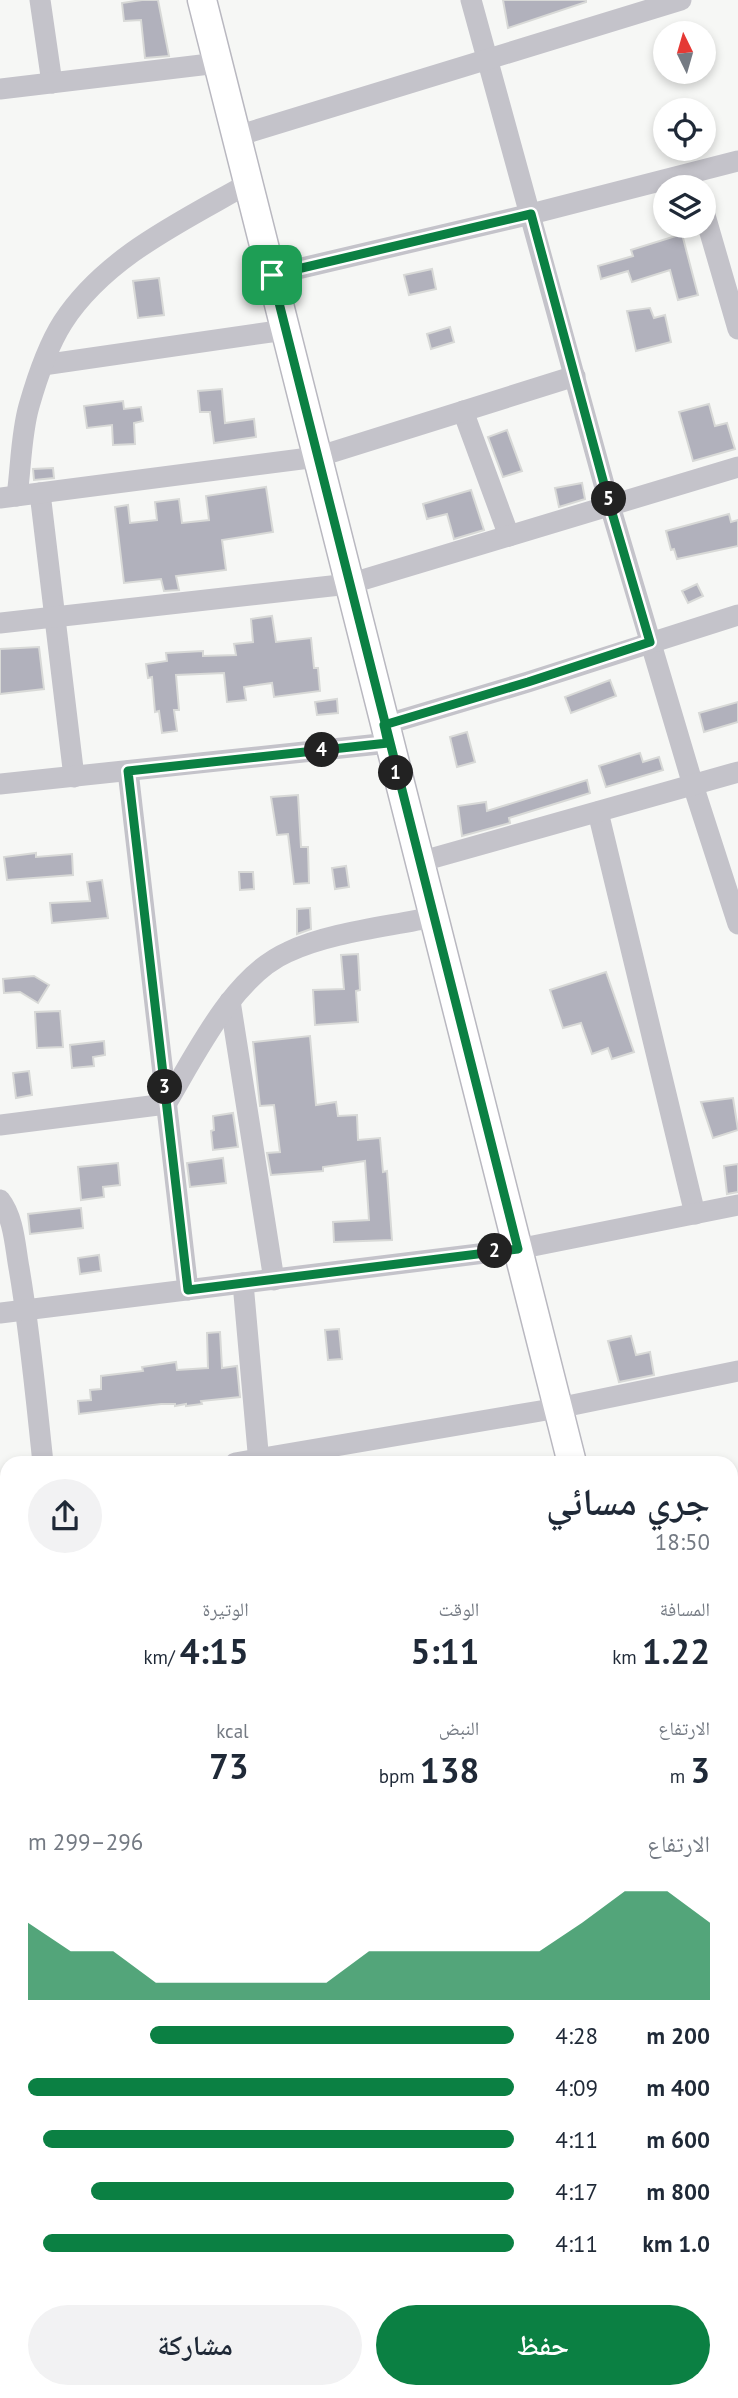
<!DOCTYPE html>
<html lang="ar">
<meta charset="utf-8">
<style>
body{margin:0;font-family:"PT Sans","Noto Naskh Arabic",sans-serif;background:#f2f2f3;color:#1f2937;direction:rtl;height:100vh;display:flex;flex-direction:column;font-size:26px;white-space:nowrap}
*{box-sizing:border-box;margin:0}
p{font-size:23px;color:#747a83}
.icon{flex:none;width:38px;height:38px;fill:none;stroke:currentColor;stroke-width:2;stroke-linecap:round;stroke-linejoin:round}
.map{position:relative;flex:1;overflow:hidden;direction:ltr}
.sheet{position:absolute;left:0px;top:1456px;width:738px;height:943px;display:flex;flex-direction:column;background:#fff;border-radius:21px 21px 0 0;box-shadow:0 4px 10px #0003;direction:rtl}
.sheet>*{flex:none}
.needle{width:46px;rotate:355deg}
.controls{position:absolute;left:653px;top:21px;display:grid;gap:14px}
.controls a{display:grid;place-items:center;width:63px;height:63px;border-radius:50%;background:#fff;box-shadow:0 4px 10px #0003;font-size:35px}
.pin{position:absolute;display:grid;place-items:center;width:60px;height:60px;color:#fff;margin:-30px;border-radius:14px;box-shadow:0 4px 10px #0006}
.km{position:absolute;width:35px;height:35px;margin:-18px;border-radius:50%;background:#222;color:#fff;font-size:19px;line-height:35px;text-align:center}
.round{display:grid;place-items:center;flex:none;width:74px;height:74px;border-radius:37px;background:#f2f2f3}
.summary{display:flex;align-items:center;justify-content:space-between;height:119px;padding:0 28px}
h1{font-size:38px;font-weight:600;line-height:52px}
.stats{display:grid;grid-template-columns:repeat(3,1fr);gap:10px;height:119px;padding:7px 28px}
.stats div{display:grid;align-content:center}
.stats b{font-size:35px;font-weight:600}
.stats small{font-size:19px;font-weight:400}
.stats p{font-size:19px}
.chart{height:196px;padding:14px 28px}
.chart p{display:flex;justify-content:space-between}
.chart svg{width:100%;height:126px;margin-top:7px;fill:#0b8043;opacity:.7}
.cta{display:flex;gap:14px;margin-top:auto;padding:14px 28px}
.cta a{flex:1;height:80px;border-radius:42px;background:#0b8043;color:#fff;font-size:28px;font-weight:600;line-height:80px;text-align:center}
.cta a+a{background:#f2f2f3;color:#1f2937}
ul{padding:0 28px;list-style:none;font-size:23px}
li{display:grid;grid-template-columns:112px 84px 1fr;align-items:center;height:52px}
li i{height:18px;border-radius:9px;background:#0b8043}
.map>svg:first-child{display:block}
</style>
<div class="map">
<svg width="738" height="2398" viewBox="0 0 738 2398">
<rect width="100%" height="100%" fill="#f6f7f5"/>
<!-- building -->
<g fill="#b1b1bc" stroke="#d8d9d7" stroke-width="2">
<polygon points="142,0 158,0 169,56 145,58 141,20 124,21 122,3"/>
<polygon points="503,0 586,0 586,2 508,28"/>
<polygon points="682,234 698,295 678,300 670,270 632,282 628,271 601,279 598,266 633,256 631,250"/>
<polygon points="432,269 436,289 409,295 404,275"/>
<polygon points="159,278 164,315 138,318 133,281"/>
<polygon points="650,308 654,318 665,315 671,342 636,351 627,311"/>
<polygon points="450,327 454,342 431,349 427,334"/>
<polygon points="222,389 225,423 254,419 256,437 214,443 210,412 200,412 198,391"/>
<polygon points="123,401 124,409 141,407 143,421 134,423 135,444 113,445 112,425 87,428 84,406"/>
<polygon points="709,404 715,426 727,423 735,449 693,461 679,412"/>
<polygon points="507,430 522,471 503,477 488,437"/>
<polygon points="53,468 54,478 34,480 33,469"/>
<polygon points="582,483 585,499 559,507 555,488"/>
<polygon points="266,487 273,532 222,540 226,570 176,576 179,590 164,591 161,579 124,583 115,507 128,505 130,523 157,520 155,502 179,499 182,523 209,520 206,496"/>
<polygon points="471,490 484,530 454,539 447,514 427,519 423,504"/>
<polygon points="729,514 731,522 738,520 738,546 677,559 674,549 671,550 666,531"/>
<polygon points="697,584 703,596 688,603 682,591"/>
<polygon points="272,616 276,642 311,638 314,668 318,668 320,691 274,697 272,683 244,687 246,700 227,702 224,673 176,675 179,710 174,710 177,731 162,733 159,711 155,712 152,677 148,678 146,664 167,661 166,653 203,651 203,656 236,655 234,644 253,642 251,619"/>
<polygon points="39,647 44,689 0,694 0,649"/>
<polygon points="610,680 616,696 571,713 565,697"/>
<polygon points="337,699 338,713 317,715 315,702"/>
<polygon points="738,702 738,722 704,732 699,713"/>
<polygon points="467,732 475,762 457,767 450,737"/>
<polygon points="640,753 643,762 659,757 663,770 606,787 599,766"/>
<polygon points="587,780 590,793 509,818 510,823 462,836 458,806 486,802 487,811"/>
<polygon points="298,795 301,847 308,847 309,883 294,884 288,834 277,835 271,797"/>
<polygon points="36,853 36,857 72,854 73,875 7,880 4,857"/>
<polygon points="346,866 349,887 335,889 332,868"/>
<polygon points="239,872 253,872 254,889 240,890"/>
<polygon points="102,880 108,918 52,923 50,903 90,901 87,882"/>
<polygon points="310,908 311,929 297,934 297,909"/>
<polygon points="358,954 360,990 356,991 358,1022 315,1025 313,990 344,989 341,955"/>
<polygon points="606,972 634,1052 612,1059 608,1048 592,1054 581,1023 563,1028 550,990"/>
<polygon points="34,976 49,985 38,1003 20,992 4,993 3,979"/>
<polygon points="60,1011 63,1047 37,1048 35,1012"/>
<polygon points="310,1036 316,1105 336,1102 338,1116 357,1115 358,1140 380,1138 383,1172 387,1171 392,1240 334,1242 333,1222 369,1220 365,1161 323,1167 323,1171 271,1175 267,1153 280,1152 274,1105 260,1106 253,1042"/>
<polygon points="104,1041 105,1055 93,1057 94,1066 72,1068 70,1045"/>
<polygon points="29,1071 32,1095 16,1098 13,1073"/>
<polygon points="733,1098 738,1130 713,1138 701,1102"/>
<polygon points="233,1113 238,1147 213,1150 211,1131 214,1130 213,1116"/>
<polygon points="223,1158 226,1183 190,1187 187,1163"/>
<polygon points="118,1163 120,1185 103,1187 104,1197 81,1200 78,1167"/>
<polygon points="738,1164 738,1192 727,1194 724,1166"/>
<polygon points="81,1208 83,1228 30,1234 28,1214"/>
<polygon points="99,1255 101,1271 80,1274 78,1258"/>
<polygon points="339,1329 342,1359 328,1360 325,1330"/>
<polygon points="220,1332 222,1368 237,1366 240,1397 201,1401 202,1404 186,1406 186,1404 175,1406 175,1404 161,1404 79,1414 78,1401 91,1400 90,1390 101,1389 101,1376 143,1371 142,1367 176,1362 177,1370 208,1368 207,1333"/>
<polygon points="631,1336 636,1355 650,1352 654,1375 619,1382 608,1341"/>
</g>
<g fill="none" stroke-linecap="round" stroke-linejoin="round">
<!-- secondary casing -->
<g stroke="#b9b8c0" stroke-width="31">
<g id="secondary">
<polyline points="202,0 572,1463"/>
<polyline points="732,2097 738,2123"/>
</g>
</g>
<!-- minor -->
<g stroke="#c4c3ca" stroke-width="21">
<polyline points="40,0 52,83"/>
<polyline points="471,0 610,506 693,785 738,924"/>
<polyline points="0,89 218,63"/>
<polyline points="237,136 681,0"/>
<polyline points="704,212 738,329"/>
<polyline points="272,275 531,214 738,161"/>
<polyline points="43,365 285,330"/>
<polyline points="463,411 509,536"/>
<polyline points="40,493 74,777"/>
<path d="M17,496C21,467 21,434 29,406C37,378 47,347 63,322C106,256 183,221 249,183"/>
<polyline points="0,498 317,457 575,376"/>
<polyline points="0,623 349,584 738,467"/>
<polyline points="384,725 528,682 738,615"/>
<polyline points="128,771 188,1290"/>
<polyline points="0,784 389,743"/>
<polyline points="598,812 695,1214"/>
<polyline points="419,862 738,772"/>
<polyline points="230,1001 274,1280"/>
<path d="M0,1125L166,1104C196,1054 233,976 288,952C331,932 387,927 433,917"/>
<path d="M0,1200C14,1218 15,1246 19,1268C30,1332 36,1398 43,1463"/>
<polyline points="243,1283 259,1463"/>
<polyline points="0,1313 518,1249 738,1205"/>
<polyline points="235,1463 558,1408 738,1371"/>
<polyline points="0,1495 7,1494"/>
<polyline points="0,1695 7,1694"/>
<polyline points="0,1816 7,1815"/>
<polyline points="732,2020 738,2018"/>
<polyline points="732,2278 738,2277"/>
<polyline points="732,2378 738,2377"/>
<polyline points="0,2381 7,2381"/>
<polyline points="174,2392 174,2398"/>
<polyline points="331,2392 332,2398"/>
<polyline points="443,2392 444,2398"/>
<polyline points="630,2394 644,2392"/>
</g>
<!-- secondary -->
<use href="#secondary" stroke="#fff" stroke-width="28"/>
</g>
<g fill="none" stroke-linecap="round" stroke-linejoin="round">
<!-- route casing -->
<g stroke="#fff" stroke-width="14">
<polyline id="route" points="272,275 518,1249 188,1290 128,771 388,743 384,725 528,682 650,642 610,506 531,214 272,275"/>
</g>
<!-- route -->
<use href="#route" stroke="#0b8043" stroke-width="9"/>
</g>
</svg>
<div class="controls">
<a><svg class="needle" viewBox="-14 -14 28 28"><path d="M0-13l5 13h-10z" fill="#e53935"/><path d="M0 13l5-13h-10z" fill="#747a83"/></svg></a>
<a><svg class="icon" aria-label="locate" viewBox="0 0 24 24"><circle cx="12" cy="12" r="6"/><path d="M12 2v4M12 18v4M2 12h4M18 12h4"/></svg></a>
<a><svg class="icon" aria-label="layers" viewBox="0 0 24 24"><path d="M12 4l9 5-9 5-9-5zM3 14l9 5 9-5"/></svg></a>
</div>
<div class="pin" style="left:272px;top:275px;background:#1e9e55"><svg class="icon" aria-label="arrive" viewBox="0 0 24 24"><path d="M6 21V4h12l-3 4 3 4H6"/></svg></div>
<b class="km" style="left:396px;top:773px">1</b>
<b class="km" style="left:495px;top:1251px">2</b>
<b class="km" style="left:165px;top:1087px">3</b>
<b class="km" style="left:322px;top:750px">4</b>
<b class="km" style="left:609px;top:499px">5</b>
<section class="sheet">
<div class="summary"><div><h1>جري مسائي</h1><p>18:50</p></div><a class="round"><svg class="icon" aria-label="share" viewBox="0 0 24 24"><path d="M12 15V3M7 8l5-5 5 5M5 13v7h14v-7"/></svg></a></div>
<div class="stats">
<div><p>المسافة</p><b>1.22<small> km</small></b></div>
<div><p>الوقت</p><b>5:11</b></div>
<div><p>الوتيرة</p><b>4:15<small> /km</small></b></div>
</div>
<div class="stats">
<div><p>الارتفاع</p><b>3<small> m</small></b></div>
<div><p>النبض</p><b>138<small> bpm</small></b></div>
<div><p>kcal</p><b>73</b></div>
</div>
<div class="chart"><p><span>الارتفاع</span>296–299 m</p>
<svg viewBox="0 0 160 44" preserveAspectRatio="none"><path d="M0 44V17L10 27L20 27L30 38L40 38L50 38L60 38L70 38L80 27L90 27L100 27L110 27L120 27L130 17L140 6L150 6L160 17V44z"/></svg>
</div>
<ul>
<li><b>200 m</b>4:28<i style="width:75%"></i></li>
<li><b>400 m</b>4:09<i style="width:100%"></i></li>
<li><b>600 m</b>4:11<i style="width:97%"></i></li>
<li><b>800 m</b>4:17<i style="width:87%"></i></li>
<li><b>1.0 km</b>4:11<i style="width:97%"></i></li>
</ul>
<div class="cta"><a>حفظ</a><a>مشاركة</a></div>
</section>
</div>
